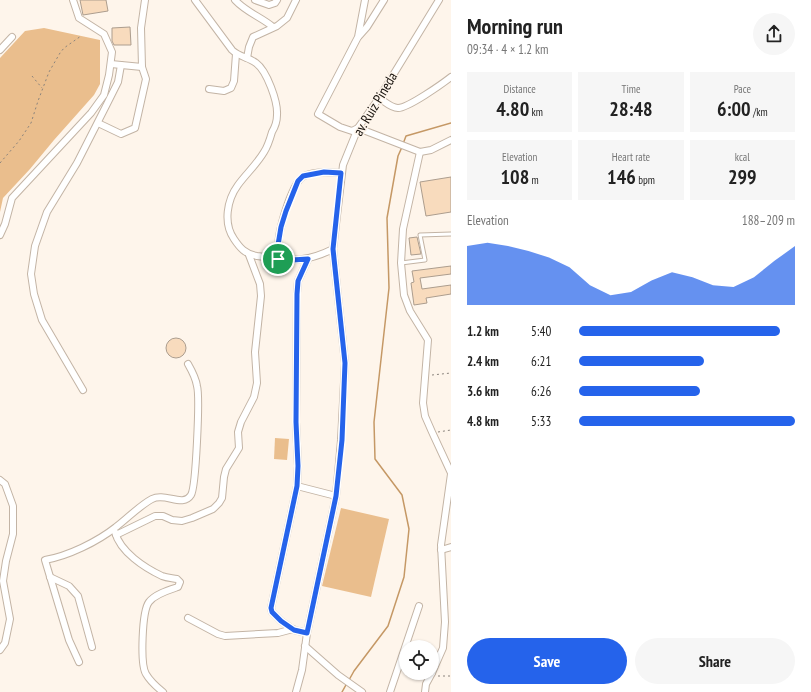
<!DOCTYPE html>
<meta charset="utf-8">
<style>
body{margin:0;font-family:"PT Sans Narrow",sans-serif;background:#f6f6f6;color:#222;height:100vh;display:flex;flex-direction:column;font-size:15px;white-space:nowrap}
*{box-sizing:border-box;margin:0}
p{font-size:13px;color:#767676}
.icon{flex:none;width:22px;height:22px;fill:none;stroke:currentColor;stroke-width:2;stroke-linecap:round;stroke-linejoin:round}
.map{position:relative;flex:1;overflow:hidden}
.details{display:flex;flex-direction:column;background:#fff;width:360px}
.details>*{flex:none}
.controls{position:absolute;left:399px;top:640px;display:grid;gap:8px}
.controls a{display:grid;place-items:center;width:40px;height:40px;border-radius:50%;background:#fff;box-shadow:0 1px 3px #0004;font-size:20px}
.pin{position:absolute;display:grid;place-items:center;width:34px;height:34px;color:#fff;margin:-17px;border:2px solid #fff;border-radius:50%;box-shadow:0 1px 4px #0007}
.round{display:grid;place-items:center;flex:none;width:42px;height:42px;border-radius:21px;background:#f6f6f6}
.head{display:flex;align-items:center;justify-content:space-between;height:68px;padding:0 16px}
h1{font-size:22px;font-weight:700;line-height:30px}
.stats{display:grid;grid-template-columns:repeat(3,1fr);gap:6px;height:68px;padding:4px 16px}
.stats div{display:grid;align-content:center;border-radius:0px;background:#f6f6f6;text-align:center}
.stats b{font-size:20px;font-weight:700}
.stats small{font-size:11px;font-weight:400}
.stats p{font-size:11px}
.chart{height:112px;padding:8px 16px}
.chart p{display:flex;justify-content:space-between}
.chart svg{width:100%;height:72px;margin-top:4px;fill:#2563eb;opacity:.7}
.button{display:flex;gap:8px;margin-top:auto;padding:8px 16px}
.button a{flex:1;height:46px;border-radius:24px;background:#2563eb;color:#fff;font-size:16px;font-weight:700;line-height:46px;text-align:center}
.button a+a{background:#f6f6f6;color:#222}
ul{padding:0 16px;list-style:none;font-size:13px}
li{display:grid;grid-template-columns:64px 48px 1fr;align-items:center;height:30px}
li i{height:10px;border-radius:5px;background:#2563eb}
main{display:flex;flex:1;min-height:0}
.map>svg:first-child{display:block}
</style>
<main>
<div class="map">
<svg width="451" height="692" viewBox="0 0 451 692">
<rect width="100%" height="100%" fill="#fef5eb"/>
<!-- green -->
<g fill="#eabe8d">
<polygon points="44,28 100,40 100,84 94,95 54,140 30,169 3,198 0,212 0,58 25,31"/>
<polygon points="275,438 289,439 287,460 274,459"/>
<polygon points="341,508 389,519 371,597 322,586"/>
</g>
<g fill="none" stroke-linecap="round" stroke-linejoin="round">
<!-- stream -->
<g stroke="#c59865" stroke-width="1.5">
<polyline points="403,144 406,136 451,123"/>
<polyline points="349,680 354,671 388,626 404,577 409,529 402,495 375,459 374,422 389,288 387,218 398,156 402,147"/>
<polyline points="342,692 347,683"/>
</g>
</g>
<!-- building -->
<g fill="#f8dbbd" stroke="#ac9d8e">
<polygon points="80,0 106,0 108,11 83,15"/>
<polygon points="130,27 131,45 114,45 112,41 112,28"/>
<polygon points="451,177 451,212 426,216 420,182"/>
<polygon points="417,237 421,254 411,255 409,238"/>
<polygon points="451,266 451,274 420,278 422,289 451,285 451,294 426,298 427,303 414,305 411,283 414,282 412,271"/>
<circle cx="176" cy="348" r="10"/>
</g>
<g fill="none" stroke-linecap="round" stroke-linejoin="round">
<!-- lane casing -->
<g stroke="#c3b4a5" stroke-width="5">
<polyline id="lane" points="401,263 425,260 420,235 451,234"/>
</g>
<!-- street casing -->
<g stroke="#c3b4a5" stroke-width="8">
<g id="street">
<path d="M195,0L232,50C239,57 248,57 256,63C267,71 278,102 277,115C277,121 275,127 272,132C270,139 268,146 264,152C257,164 246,174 238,185C227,200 223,223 234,239C240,248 245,254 257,256C289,260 303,264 333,249"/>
<path d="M235,0C246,12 261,17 273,27"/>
<polyline points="255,0 269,5 275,3 277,0"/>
<polyline points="365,0 358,37 318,114 340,127 352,131 358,128 420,152 431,150 451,140"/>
<polyline points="359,36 367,27 384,0"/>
<polyline points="0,50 12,37"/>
<polyline points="247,58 249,47 253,37 277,26 287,18 296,0"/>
<polyline points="111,64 142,67"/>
<polyline points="209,89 224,91 231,88 234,81 236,54"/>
<path d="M379,98C384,101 391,108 398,108C408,108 442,84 451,77"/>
<polyline points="98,123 121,134 135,128 146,79 142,67 141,28 145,0"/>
<polyline points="420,152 403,229 401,263 404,295 410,311 428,340 423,403 425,416 432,432 451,473"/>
<polyline points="0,235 5,224 12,198 91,113 104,95 109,75 112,52 104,34 79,18 73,0"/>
<path d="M278,259C278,251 278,244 279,237C281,224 292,182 304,176C316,171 329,172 341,173"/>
<polyline points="83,390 42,320 34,294 31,274 35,246 47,212 77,163 107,104 118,82 121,65"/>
<polyline points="0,480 5,484 13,506 13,534 6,561 3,581 10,619 5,643 0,650"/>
<polyline points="297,486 336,496"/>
<path d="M115,532C120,552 145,568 162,576C167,578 172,578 177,579L180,582L178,587C169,590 155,594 149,602C142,611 140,664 146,674C150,681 158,688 163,692"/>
<polyline points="116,535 155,516 163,516 172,520 182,521 192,518 213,509 219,503 222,498 224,477 226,469 239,448 238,432 241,422 254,397 257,383 255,352 261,296 260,284 249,255"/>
<polyline points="441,550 451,547"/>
<polyline points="50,577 69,586 78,596 92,647"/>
<polyline points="188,618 218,634 225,636 278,633 293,629"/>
<polyline points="307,633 294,630 281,621 272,612 271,608 297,486 298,466 296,422 297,293 298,281 308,259"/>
<polyline points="305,646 338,675 362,692"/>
<path d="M79,662L69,640L45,560C68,556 97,542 116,527C128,518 139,506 152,499C165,492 183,508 191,495C196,487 200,397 197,386C196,379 192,371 188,364"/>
<polyline points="432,673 443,648 445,622 441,545 451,474"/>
<polyline points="296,692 302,670 307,633 336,496 341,440 345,363 333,249 343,165 358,128 379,98 439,0"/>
<polyline points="390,692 419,606"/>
<polyline points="425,692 426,684 432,673"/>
</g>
</g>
<!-- path -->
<g stroke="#8a837c" stroke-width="1" stroke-dasharray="2 3" stroke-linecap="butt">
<polyline points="32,76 42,88"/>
<polyline points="0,163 19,141 31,123 38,101 49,72 60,53 64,48 81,36"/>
<polyline points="432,375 451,373"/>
<polyline points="438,432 451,430"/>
<polyline points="438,676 451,676"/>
</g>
<!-- lane -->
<use href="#lane" stroke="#fff" stroke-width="3"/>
<!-- street -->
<use href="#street" stroke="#fff" stroke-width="6"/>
</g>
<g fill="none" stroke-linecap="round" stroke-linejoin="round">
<!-- route casing -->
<g stroke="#fff" stroke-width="8">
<polygon id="route" points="324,172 341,173 333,249 345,363 342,440 336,496 307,633 294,630 281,621 272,612 271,608 297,486 298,466 296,422 297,294 298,281 308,259 292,260 278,259 278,245 281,227 286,211 298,181 303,176"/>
</g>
<!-- route -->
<use href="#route" stroke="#2563eb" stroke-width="5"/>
</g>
<g text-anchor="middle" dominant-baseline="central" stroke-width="3" stroke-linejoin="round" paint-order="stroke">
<!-- street labels -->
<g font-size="14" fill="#130e09" stroke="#fef5eb">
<text transform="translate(375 104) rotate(-59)">av. Ruiz Pineda</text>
</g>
</g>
</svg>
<div class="controls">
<a><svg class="icon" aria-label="locate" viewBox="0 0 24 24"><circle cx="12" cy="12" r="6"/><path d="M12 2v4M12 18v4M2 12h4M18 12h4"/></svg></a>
</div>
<div class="pin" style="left:278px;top:259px;background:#1e9e55"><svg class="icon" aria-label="arrive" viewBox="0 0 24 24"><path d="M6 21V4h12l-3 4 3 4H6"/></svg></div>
</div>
<section class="details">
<div class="head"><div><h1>Morning run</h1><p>09:34 · 4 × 1.2 km</p></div><a class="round"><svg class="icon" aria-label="share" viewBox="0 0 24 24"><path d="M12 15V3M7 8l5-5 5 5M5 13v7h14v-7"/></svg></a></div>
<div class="stats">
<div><p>Distance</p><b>4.80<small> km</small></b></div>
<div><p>Time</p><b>28:48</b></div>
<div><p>Pace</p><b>6:00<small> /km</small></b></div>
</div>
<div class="stats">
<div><p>Elevation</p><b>108<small> m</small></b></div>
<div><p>Heart rate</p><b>146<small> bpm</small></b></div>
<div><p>kcal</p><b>299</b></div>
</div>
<div class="chart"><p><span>Elevation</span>188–209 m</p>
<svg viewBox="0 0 160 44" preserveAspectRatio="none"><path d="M0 44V8L10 6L20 8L30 11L40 15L50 21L60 32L70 38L80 36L90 29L100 24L110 27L120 32L130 33L140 27L150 17L160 8V44z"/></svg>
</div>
<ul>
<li><b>1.2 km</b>5:40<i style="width:93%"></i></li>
<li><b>2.4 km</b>6:21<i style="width:58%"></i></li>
<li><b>3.6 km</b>6:26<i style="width:56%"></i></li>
<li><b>4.8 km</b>5:33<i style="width:100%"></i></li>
</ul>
<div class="button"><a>Save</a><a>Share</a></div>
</section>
</main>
